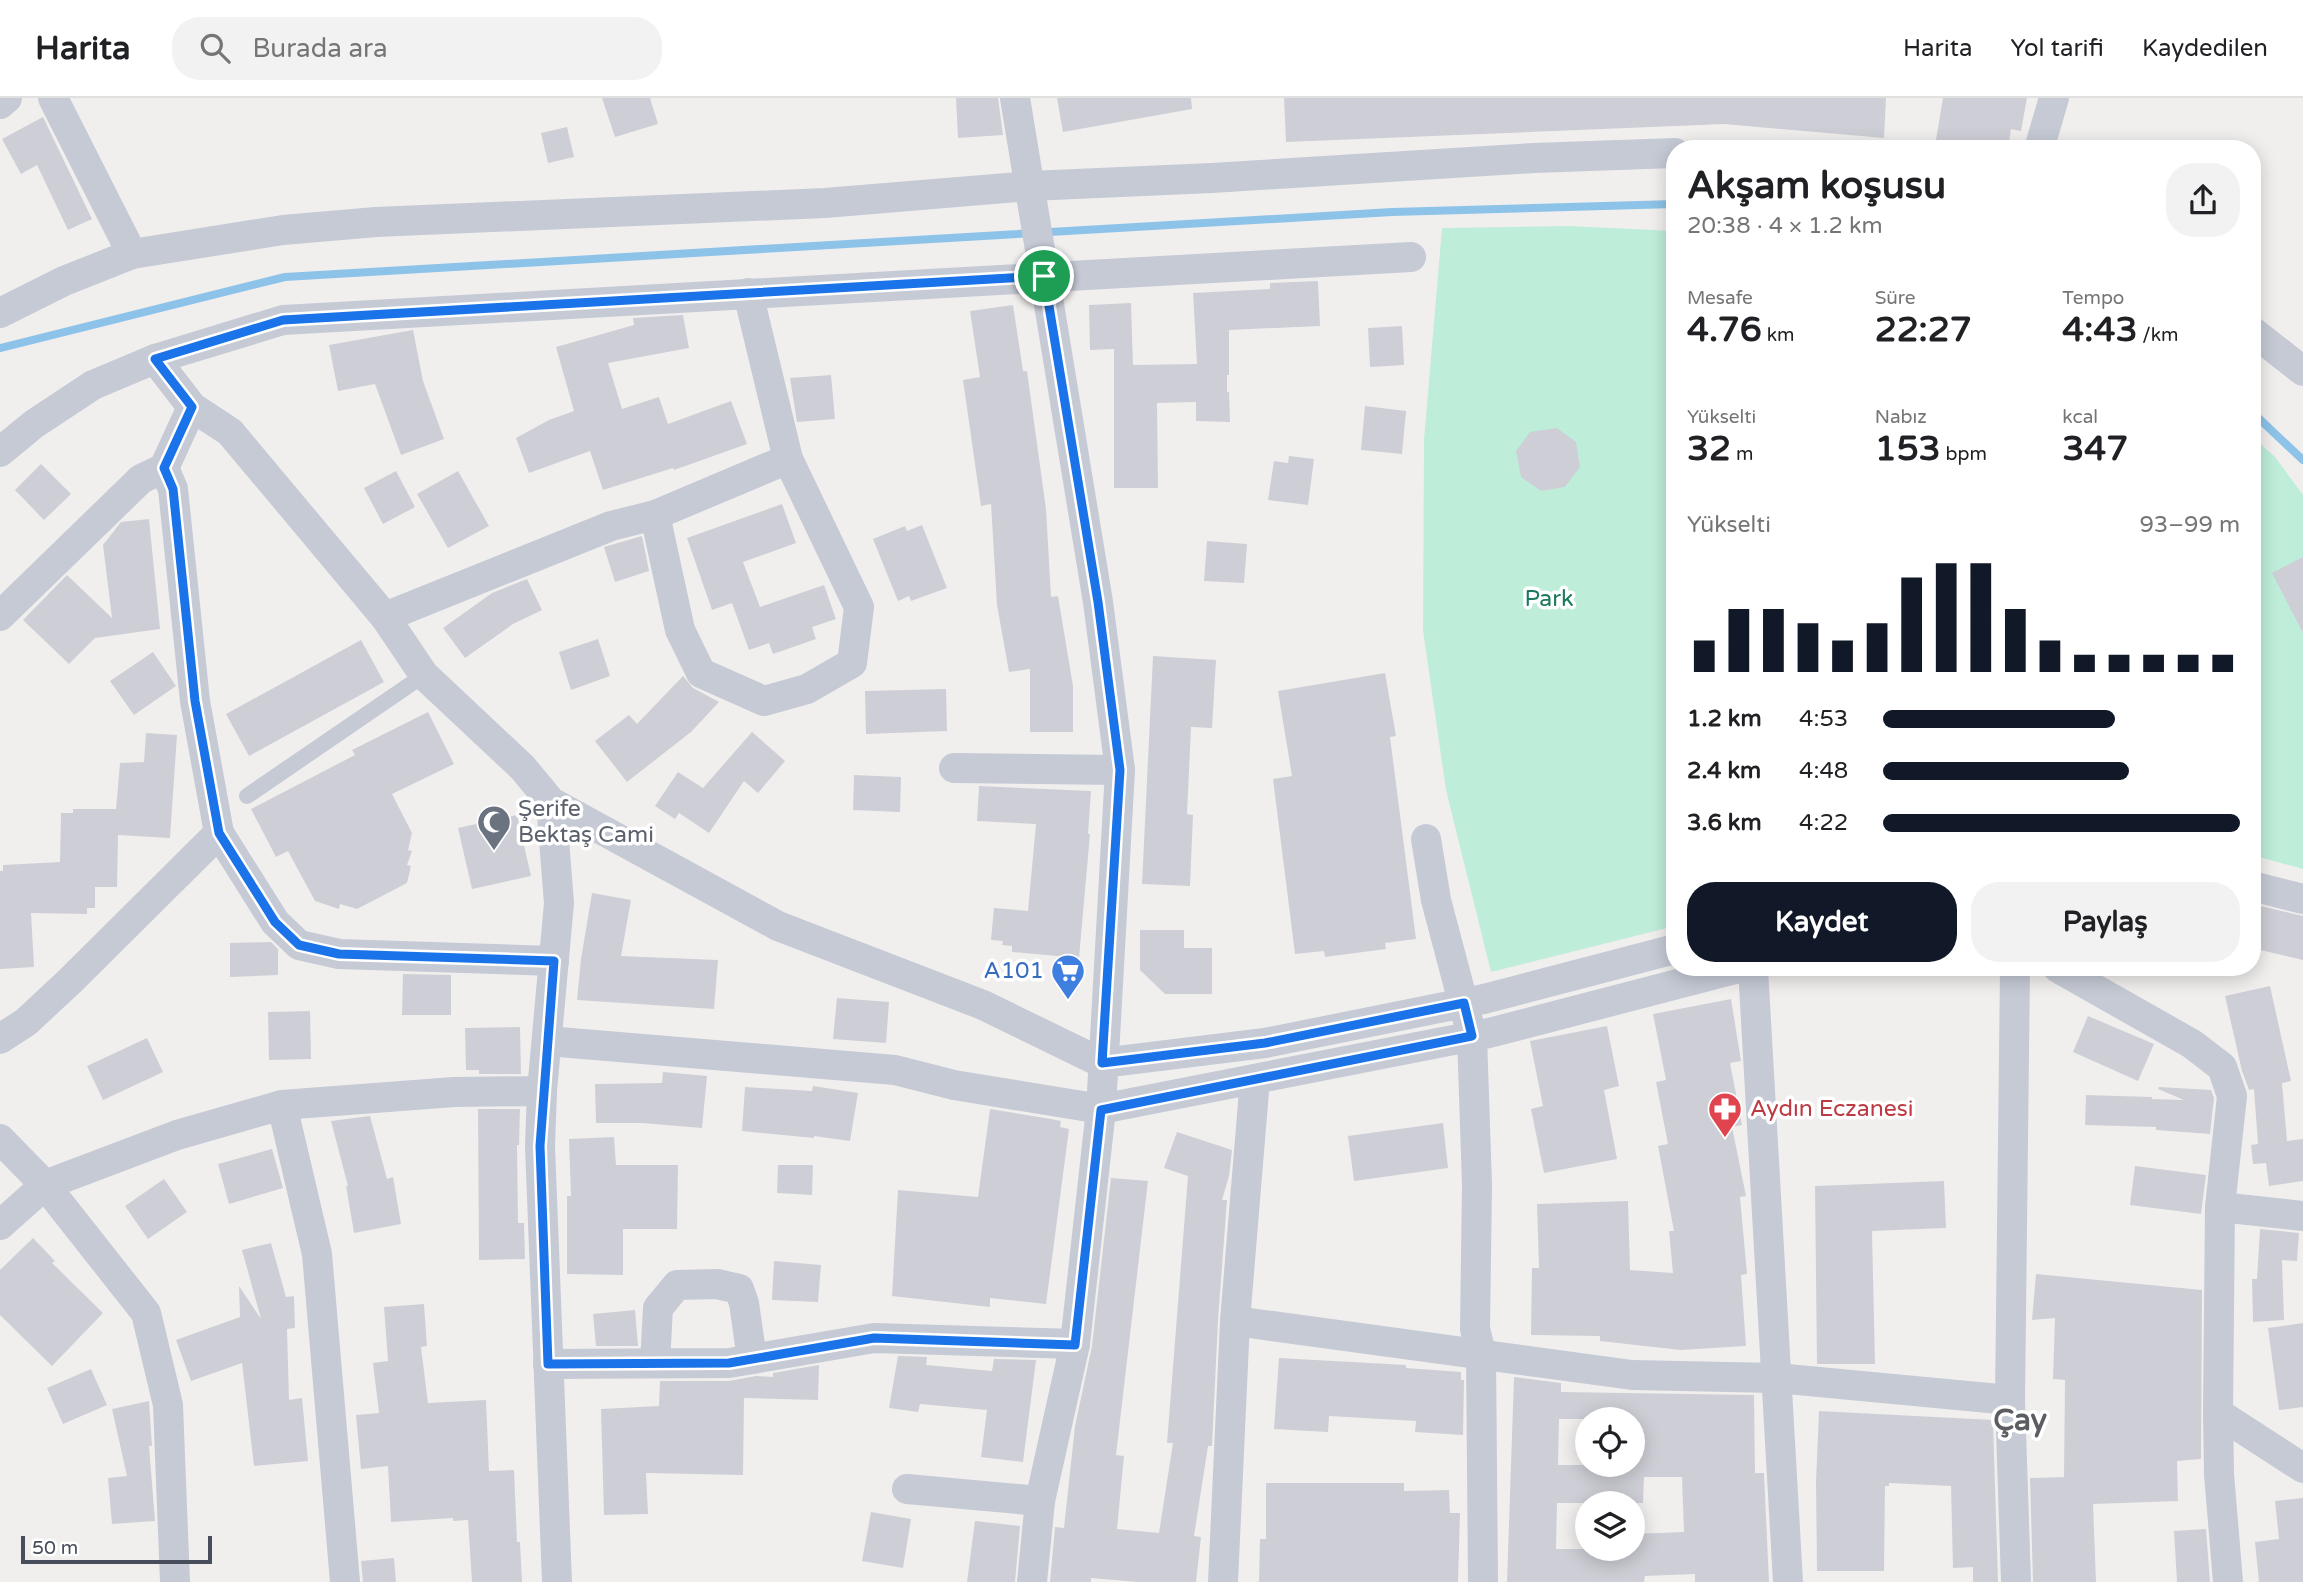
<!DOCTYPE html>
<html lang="tr">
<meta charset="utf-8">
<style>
body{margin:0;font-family:"Varela Round",sans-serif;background:#f2f2f2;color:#202124;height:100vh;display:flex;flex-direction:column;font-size:26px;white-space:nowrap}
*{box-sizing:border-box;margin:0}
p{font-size:23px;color:#757577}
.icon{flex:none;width:38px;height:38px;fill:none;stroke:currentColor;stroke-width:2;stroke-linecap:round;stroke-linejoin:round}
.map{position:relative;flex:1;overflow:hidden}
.drawer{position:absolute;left:1666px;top:42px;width:595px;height:836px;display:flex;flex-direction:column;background:#fff;border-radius:28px;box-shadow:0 4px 18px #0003}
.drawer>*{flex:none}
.fabs{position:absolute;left:1575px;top:1309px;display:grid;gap:14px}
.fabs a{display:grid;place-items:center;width:70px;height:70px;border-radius:50%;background:#fff;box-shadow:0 4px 18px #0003;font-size:35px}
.scale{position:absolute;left:21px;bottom:18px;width:191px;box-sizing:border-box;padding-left:7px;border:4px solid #474d5b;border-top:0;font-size:19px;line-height:24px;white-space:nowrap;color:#474d5b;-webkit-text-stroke:5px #fff;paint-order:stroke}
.pin{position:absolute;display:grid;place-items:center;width:60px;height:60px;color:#fff;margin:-30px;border:4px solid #fff;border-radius:50%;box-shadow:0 2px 7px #0007}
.round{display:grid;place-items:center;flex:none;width:74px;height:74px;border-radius:28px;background:#f2f2f2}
.summary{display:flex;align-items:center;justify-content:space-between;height:119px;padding:0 21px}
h1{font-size:38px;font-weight:800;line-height:52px}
.figures{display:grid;grid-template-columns:repeat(3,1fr);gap:10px;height:119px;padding:7px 21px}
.figures div{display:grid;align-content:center}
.figures b{font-size:35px;font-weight:800}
.figures small{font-size:19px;font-weight:400}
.figures p{font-size:19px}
.chart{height:196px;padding:14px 21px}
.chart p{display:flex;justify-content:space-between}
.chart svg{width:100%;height:126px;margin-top:7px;stroke:#111827;stroke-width:6}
.button{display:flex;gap:14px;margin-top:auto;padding:14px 21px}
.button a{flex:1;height:80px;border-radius:28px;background:#111827;color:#fff;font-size:28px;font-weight:800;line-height:80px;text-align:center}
.button a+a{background:#f2f2f2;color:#202124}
ul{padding:0 21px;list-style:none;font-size:23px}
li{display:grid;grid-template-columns:112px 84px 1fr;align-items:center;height:52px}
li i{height:18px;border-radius:9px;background:#111827}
header{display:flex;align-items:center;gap:42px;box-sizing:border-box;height:98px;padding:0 35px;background:#fff;border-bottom:2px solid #e0e0e0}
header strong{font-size:33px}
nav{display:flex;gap:38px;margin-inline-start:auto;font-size:24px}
.search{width:490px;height:63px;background:#f2f2f2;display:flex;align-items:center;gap:18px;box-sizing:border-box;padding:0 24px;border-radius:28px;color:#757577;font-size:26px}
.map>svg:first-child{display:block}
</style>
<header>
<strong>Harita</strong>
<div class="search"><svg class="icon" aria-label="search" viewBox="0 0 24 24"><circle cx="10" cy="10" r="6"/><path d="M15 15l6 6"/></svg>Burada ara</div>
<nav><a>Harita</a><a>Yol tarifi</a><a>Kaydedilen</a></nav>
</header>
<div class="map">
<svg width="2303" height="1484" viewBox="0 0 2303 1484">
<rect width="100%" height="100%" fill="#f1efee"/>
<!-- green -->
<g fill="#beedda">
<polygon points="1569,128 1675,133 1675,828 1491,874 1446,692 1423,532 1424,342 1442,130"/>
<polygon points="2252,338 2275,359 2303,397 2303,771 2252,757"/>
</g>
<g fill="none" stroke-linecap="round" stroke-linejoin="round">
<!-- stream -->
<g stroke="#8dc3e8" stroke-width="8">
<polyline points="0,250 285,179 1392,114 1675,106"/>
<polyline points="2252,314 2303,362"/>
</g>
</g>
<!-- building -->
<g fill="#cecfd6" fill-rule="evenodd">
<polygon points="602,0 650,0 658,26 615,39"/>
<polygon points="956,0 998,0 1003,37 958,40"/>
<polygon points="1057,0 1191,0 1192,11 1063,34"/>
<polygon points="1284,0 1886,0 1884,40 1724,26 1286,44"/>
<polygon points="1943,0 2027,0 2021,33 2011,31 2008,51 1952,51 1935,48"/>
<polygon points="43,19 92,121 68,132 37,67 21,76 2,41"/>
<polygon points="567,29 574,59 548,65 541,35"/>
<polygon points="1318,183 1320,228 1229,232 1229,277 1227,277 1227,294 1229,294 1230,324 1196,323 1196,304 1157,305 1158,390 1114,390 1114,251 1090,252 1089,207 1131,205 1133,267 1197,266 1193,195 1270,191 1270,185"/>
<polygon points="1013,207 1023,273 1027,273 1046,411 1051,499 1058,498 1073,588 1073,634 1030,634 1030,571 1009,574 997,507 991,406 981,408 963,282 980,279 970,213"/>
<polygon points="683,217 689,250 608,265 622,311 659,299 668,326 731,303 747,346 674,372 673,370 603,392 590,353 529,375 516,340 549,322 574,313 556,249 634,227 633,220"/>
<polygon points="1402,228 1404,267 1370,269 1368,230"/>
<polygon points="413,232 423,283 444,341 401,357 375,286 338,293 329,247"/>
<polygon points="831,277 835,321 797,324 790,280"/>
<polygon points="1365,308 1406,313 1402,356 1361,352"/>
<polygon points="1557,330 1576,344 1580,369 1565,389 1541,393 1521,379 1516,353 1530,334"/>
<polygon points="1289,358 1314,361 1308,407 1268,402 1274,363 1288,365"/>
<polygon points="41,366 71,396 44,422 15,392"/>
<polygon points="396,373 415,409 383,426 364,390"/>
<polygon points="458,373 489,428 448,450 417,396"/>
<polygon points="782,406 796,445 743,464 760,509 824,487 836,521 812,529 816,541 773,556 769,545 749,552 732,505 712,512 687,440"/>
<polygon points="149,421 160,531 95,540 69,566 23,522 67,477 112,520 103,447 121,424"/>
<polygon points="922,427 947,490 911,503 909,498 898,503 873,441 905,428 907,433"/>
<polygon points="642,438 649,473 615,484 604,449"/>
<polygon points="1207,443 1247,446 1244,485 1204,483"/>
<polygon points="2303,459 2303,535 2272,475"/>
<polygon points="527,481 542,512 513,526 465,560 443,530 492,495"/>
<polygon points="598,541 610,578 571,592 559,554"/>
<polygon points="361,542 384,584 249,658 226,616"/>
<polygon points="153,554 176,588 134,617 110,583"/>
<polygon points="1153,558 1216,562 1212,630 1191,629 1187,716 1193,717 1190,788 1142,786"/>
<polygon points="1385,575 1396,638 1390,639 1416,841 1385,845 1386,851 1325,859 1324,853 1295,856 1273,681 1292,678 1278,593"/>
<polygon points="683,578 693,590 719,604 691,634 627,684 595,643 629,617 637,626"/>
<polygon points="946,591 947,633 866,636 865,593"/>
<polygon points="428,614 454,666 392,696 412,735 408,752 412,753 407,767 411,768 407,785 357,811 340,806 339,811 315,803 288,753 276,759 251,711 355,657 352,652"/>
<polygon points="752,634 785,663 758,695 744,683 709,735 679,715 675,721 655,708 678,674 703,690"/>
<polygon points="146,635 177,637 170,740 118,737 117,789 95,789 95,810 87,810 87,816 31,815 34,869 0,871 0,773 3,773 3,767 60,764 61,715 73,715 73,711 116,711 120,665 144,664"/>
<polygon points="854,677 901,679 900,714 853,712"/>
<polygon points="979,688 1091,693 1088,736 1090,736 1079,860 1012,854 1012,848 1002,847 1003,843 991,842 994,810 1028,813 1036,726 977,723"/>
<polygon points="517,717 531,778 472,791 458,730"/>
<polygon points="592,795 631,802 621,858 718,862 714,911 577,902 581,861"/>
<polygon points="2252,806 2303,818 2303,862 2252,850"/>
<polygon points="1140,832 1184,832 1184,850 1212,850 1212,896 1165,896 1140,872"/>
<polygon points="271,844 278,851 278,877 230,879 230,845"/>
<polygon points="403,876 451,877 451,917 402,917"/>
<polygon points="2270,888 2291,983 2282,985 2287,1043 2303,1041 2303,1083 2269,1088 2266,1065 2253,1066 2251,1047 2258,1046 2254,991 2249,992 2242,973 2225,898"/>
<polygon points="837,900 889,904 886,945 833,941"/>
<polygon points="1731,901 1741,963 1730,965 1742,1027 1732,1029 1746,1098 1740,1099 1747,1176 1741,1177 1746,1248 1681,1252 1600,1243 1600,1238 1531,1237 1532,1170 1539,1170 1537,1106 1628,1103 1630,1172 1673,1175 1669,1133 1674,1133 1658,1048 1668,1046 1656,984 1666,982 1653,916"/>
<polygon points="310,913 311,961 269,962 268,914"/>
<polygon points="2088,918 2154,946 2138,983 2073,954"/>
<polygon points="1607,928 1619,988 1604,992 1617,1061 1544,1075 1531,1011 1543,1008 1530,943"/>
<polygon points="520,929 521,976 479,976 479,972 466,972 465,930"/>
<polygon points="147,940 163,974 103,1002 87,968"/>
<polygon points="663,974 707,978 702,1030 642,1025 596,1025 595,986 662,985"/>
<polygon points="813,988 858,995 850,1043 814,1038 814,1040 742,1033 745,989 812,993"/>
<polygon points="2159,989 2211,992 2214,1000 2210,1036 2156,1032 2156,1029 2085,1027 2086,997 2152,999 2152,1001 2184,1002 2158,991"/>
<polygon points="478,1011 520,1011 519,1047 517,1047 518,1125 524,1125 525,1161 479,1162"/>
<polygon points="990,1011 1051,1021 1061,1023 1060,1029 1069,1031 1046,1206 990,1200 990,1209 892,1198 898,1092 978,1099"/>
<polygon points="370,1018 387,1081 393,1079 401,1126 354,1135 346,1088 348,1088 331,1023"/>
<polygon points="1443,1025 1448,1070 1354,1083 1348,1038"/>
<polygon points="1177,1034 1232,1052 1229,1078 1222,1102 1227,1102 1218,1222 1212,1348 1208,1348 1194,1438 1201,1439 1196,1484 1138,1484 1091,1480 1091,1484 1050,1484 1055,1429 1064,1430 1075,1328 1092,1248 1111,1080 1148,1083 1116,1357 1124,1358 1117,1431 1159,1435 1173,1345 1167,1345 1188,1078 1164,1070"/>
<polygon points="614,1039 616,1067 678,1067 677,1131 623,1131 623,1177 567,1176 567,1098 571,1098 569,1041"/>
<polygon points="272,1051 283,1090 229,1106 218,1066"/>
<polygon points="778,1067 813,1067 812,1097 777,1095"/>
<polygon points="2135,1068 2206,1077 2201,1116 2130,1107"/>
<polygon points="164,1081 187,1114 148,1141 125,1108"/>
<polygon points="1944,1083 1946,1130 1872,1133 1875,1266 1817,1266 1815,1088"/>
<polygon points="2260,1131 2299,1135 2297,1163 2282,1162 2284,1222 2253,1224 2252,1181 2257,1181"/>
<polygon points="33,1140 55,1163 52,1165 103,1215 52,1268 0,1217 0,1172"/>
<polygon points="271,1145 286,1199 294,1198 295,1230 287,1231 289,1302 302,1300 308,1363 254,1368 242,1265 191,1283 176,1242 240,1219 239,1188 261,1221 242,1152"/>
<polygon points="774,1163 821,1167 818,1204 772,1202"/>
<polygon points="2036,1176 2202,1192 2201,1361 2177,1363 2178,1403 2093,1406 2096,1484 2033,1484 2030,1380 2064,1379 2065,1282 2053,1281 2055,1220 2032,1222"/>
<polygon points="424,1206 427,1248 421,1249 428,1305 486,1302 489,1373 514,1372 517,1444 520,1444 522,1484 472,1484 468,1422 453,1423 453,1420 391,1424 388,1368 361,1371 356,1317 379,1315 373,1265 388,1263 384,1209"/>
<polygon points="635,1212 638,1248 596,1248 593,1216"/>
<polygon points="2303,1225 2303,1309 2279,1312 2268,1230"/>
<polygon points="898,1258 927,1259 926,1267 992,1273 994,1261 1036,1262 1023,1364 981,1359 987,1312 920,1306 918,1314 889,1310"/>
<polygon points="1279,1260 1406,1267 1406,1270 1461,1274 1461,1282 1464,1282 1463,1337 1415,1334 1416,1323 1329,1318 1328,1334 1274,1331"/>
<polygon points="819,1267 818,1302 744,1300 743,1377 646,1375 648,1416 604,1417 601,1311 659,1308 660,1283 729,1283 756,1278 773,1279 773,1275"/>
<polygon points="91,1271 107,1307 63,1326 47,1290"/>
<path d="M1514,1279L1561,1285V1294L1754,1297L1755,1375H1764L1769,1484H1695V1476L1645,1478L1644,1484H1507ZM1559,1321H1633V1367H1558ZM1644,1379H1682L1684,1434L1633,1436V1451H1556L1557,1405H1643Z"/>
<polygon points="149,1303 152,1348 149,1348 155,1423 112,1426 108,1380 127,1378 112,1311"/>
<polygon points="1819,1313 1993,1322 1998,1484 1973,1484 1973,1469 1953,1470 1951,1388 1889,1385 1889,1388 1885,1388 1884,1473 1817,1473 1816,1384"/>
<polygon points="1266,1385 1404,1385 1404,1393 1449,1392 1450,1415 1460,1415 1458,1484 1259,1484 1260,1441 1266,1441"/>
<polygon points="2303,1400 2303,1484 2259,1484 2255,1444 2279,1441 2275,1403"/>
<polygon points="871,1414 911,1421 903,1470 862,1463"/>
<polygon points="975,1423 1020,1428 1015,1484 967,1484"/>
<polygon points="2206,1431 2210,1484 2177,1484 2174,1433"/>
<polygon points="394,1460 396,1484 363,1484 361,1463"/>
</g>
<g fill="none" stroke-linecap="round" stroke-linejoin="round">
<!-- service -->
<polyline stroke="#c5cad5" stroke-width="16" points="247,698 424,577"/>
<!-- minor -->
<g stroke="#c5cad5" stroke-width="30">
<polyline points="53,0 132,156"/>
<polyline points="1015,0 1098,504 1120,672 1101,1011 1075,1246 1040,1403 1032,1484"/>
<polyline points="0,6 7,0"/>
<polyline points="2039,51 2054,0"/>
<polyline points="0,215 64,183 132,156 283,132 376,124 825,105 1030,88 1212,80 1534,60 1675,55"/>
<polyline points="2252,233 2303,273"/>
<polyline points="155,261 192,309 230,334 385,519 424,577 523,670 551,704 778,828 983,907 1102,965 1265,945 1484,901 1675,851"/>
<polyline points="0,354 34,326 93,287 155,261 283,222 1411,159"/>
<polyline points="164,370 192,309"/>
<polyline points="655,417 680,532 701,575 764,603 807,591 852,565 859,509 788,361 748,195"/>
<polyline points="0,518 141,381 164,370 173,391 195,603 219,735 275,824 299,847 339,856 554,863"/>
<polyline points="385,519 611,428 655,417 788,361"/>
<polyline points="954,670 1120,672"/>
<polyline points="551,704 559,805 542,993 540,1048 557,1484"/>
<polyline points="1426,741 1436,802 1472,938 1477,1087 1475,1231 1481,1255 1483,1484"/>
<polyline points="2252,788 2303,801"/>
<polyline points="1753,870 1788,1484"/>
<polyline points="2015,870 2010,1302 2016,1484"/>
<polyline points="2058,870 2192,946 2222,969 2232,998 2220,1109 2218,1315 2219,1376 2228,1484"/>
<polyline points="0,941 26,924 70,883 219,735"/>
<polyline points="547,943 895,972 954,987 1101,1011 1489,935 1739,870"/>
<polyline points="282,1007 317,1156 345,1484"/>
<polyline points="0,1041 45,1087 146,1215 168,1307 175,1484"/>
<polyline points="2220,1109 2303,1118"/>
<polyline points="0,1127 45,1087 177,1037 282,1007 454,994 542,993"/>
<polyline points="1235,1223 1632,1277 1776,1280 2010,1302"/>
<polyline points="655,1265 658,1210 677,1187 717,1186 739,1191 744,1205 752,1261"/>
<polyline points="548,1266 729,1265 874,1240 1075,1246"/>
<polyline points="2218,1315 2303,1370"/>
<polyline points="907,1391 1040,1403"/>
<polyline points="1223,1484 1235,1223 1255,981"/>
</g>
</g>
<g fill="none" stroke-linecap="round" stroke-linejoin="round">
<!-- route casing -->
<g stroke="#fff" stroke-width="14">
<polygon id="route" points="1044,178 1098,504 1120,672 1102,965 1265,945 1464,905 1472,938 1101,1012 1075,1247 874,1240 729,1265 548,1266 540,1048 554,863 339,856 299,847 275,824 219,735 195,603 173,391 164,370 192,309 155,261 283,222"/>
</g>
<!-- route -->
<use href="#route" stroke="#1a73e8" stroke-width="9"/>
</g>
<!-- icons -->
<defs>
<g id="mosque-pin" transform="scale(1.75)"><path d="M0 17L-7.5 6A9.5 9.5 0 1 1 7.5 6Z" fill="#6b7280" stroke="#fff"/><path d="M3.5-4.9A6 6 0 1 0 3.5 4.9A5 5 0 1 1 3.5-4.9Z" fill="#fff"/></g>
<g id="supermarket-pin" transform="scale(1.75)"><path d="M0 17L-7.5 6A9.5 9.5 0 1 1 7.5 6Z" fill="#3f7fe0" stroke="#fff"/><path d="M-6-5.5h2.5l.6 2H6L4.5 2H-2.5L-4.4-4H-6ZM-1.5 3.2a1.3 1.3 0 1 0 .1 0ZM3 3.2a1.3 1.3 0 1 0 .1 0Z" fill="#fff"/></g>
<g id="pharmacy-pin" transform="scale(1.75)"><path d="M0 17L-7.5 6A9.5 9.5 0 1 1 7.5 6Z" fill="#e0444e" stroke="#fff"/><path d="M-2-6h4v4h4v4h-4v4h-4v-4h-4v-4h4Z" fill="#fff"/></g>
</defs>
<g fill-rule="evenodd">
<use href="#mosque-pin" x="494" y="724"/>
<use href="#supermarket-pin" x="1068" y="873"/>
<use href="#pharmacy-pin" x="1725" y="1011"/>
</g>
<g text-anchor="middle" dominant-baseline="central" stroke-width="7" stroke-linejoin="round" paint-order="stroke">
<!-- park labels -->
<g font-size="23" fill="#1b795d" stroke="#fff">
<text x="1549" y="501">Park</text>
</g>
<!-- worship labels -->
<g font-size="23" fill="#5b616d" stroke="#fff" text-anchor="start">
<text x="518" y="711">Şerife<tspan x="518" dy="26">Bektaş Cami</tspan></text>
</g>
<!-- shop labels -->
<g font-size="23" fill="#366cbe" stroke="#fff" text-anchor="end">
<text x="1044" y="873">A101</text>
</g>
<!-- health labels -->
<g font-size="23" fill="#be3a42" stroke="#fff" text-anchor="start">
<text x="1750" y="1011">Aydın Eczanesi</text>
</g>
<!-- district labels -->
<g font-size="30" font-weight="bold" fill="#5b5d63" stroke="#fff">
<text x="2020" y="1322">Çay</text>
</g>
</g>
</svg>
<div class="fabs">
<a><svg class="icon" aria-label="locate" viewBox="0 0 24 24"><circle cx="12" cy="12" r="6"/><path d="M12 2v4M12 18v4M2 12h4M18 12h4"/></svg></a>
<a><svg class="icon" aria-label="layers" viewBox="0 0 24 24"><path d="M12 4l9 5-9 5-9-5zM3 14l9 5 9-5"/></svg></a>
</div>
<div class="scale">50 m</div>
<div class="pin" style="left:1044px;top:178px;background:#1e9e55"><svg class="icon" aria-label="arrive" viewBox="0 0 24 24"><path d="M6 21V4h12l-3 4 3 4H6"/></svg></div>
<section class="drawer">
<div class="summary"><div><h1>Akşam koşusu</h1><p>20:38 · 4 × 1.2 km</p></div><a class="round"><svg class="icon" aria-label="share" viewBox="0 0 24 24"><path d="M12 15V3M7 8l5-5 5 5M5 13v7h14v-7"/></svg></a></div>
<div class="figures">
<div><p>Mesafe</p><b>4.76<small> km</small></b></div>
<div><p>Süre</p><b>22:27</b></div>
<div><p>Tempo</p><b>4:43<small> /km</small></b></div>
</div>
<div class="figures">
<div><p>Yükselti</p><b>32<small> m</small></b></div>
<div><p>Nabız</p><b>153<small> bpm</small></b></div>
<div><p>kcal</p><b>347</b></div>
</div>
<div class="chart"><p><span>Yükselti</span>93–99 m</p>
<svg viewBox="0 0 160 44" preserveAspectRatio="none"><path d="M5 44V33M15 44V22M25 44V22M35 44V27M45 44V33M55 44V27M65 44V11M75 44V6M85 44V6M95 44V22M105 44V33M115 44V38M125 44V38M135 44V38M145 44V38M155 44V38"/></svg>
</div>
<ul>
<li><b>1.2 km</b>4:53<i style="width:65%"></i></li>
<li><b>2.4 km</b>4:48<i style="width:69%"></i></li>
<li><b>3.6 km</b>4:22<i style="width:100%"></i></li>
</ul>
<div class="button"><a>Kaydet</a><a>Paylaş</a></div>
</section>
</div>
